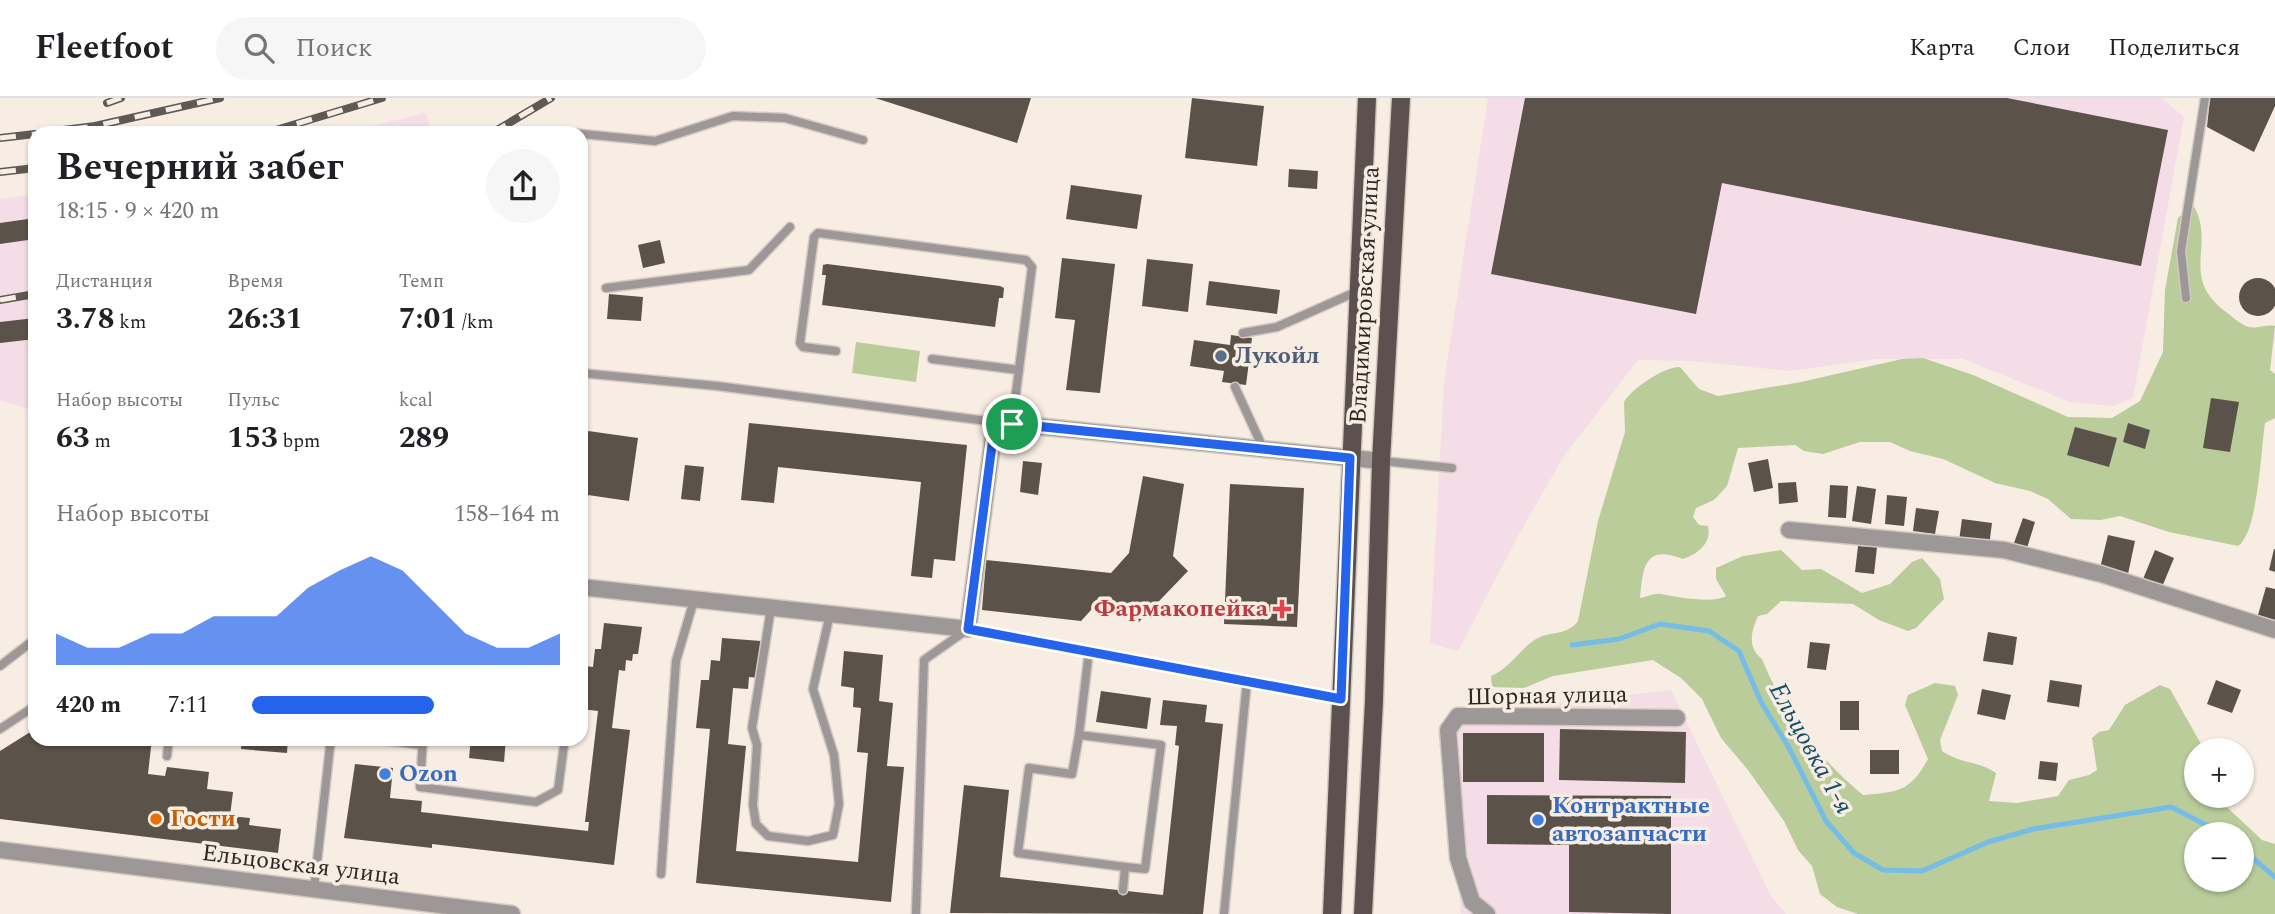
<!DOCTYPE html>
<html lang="ru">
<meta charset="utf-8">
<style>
body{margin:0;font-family:Spectral,serif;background:#f6f6f6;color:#202124;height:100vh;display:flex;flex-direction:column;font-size:26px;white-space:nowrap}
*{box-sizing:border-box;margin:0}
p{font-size:23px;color:#757577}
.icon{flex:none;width:38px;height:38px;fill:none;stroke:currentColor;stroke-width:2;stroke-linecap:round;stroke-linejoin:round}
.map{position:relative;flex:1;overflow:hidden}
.details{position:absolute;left:28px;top:28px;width:560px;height:620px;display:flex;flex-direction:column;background:#fff;border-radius:21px;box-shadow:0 2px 5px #0004}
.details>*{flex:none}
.tools{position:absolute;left:2184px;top:640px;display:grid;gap:14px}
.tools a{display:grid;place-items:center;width:70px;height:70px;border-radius:50%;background:#fff;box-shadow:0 2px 5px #0004;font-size:35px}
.pin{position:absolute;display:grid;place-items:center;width:60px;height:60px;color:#fff;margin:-30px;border:4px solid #fff;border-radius:50%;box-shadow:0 2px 7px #0007}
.round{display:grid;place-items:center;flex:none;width:74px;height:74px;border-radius:37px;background:#f6f6f6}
.head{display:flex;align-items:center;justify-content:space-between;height:119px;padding:0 28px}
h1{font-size:38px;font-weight:700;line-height:52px}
.figures{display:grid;grid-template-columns:repeat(3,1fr);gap:10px;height:119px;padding:7px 28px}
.figures div{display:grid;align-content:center}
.figures b{font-size:30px;font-weight:700}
.figures small{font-size:19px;font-weight:400}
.figures p{font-size:19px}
.chart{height:196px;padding:14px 28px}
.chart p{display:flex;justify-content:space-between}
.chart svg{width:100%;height:126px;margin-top:7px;fill:#2563eb;opacity:.7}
ul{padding:0 28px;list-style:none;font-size:23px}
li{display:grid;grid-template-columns:112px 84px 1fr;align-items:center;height:52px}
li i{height:18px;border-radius:9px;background:#2563eb}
header{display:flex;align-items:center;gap:42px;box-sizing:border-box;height:98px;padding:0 35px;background:#fff;border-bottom:2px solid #e0e0e0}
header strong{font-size:33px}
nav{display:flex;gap:38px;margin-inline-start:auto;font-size:24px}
.search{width:490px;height:63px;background:#f6f6f6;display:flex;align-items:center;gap:18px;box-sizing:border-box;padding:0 24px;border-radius:38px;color:#757577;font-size:26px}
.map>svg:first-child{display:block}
</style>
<header>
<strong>Fleetfoot</strong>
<div class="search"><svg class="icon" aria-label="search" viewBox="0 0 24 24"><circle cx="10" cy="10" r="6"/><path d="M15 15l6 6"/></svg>Поиск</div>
<nav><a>Карта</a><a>Слои</a><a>Поделиться</a></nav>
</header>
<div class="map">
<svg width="2275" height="816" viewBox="0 0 2275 816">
<rect width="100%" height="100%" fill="#f7ede2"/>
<!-- industrial -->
<g fill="#f5dde7">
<polygon points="1488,0 2162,0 2184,19 2133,300 2113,308 2070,304 1963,261 1876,261 1790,273 1693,263 1638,262 1564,358 1518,438 1458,553 1430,545 1444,284"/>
<polygon points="426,15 432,35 343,35"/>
<polygon points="35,96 35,313 0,302 0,101"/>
<polygon points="1671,592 1771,798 1786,816 1461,816 1446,618"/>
</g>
<!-- green -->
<g fill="#b9cc9a" fill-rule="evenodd">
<path d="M2193,107C2217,147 2178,178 2226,214C2233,219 2241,227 2249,229C2258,231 2265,226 2275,228L2270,272L2275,276V320L2265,325C2261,352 2258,435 2238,448L2169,434L2120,418L2101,422L2071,421L2048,401L2030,393L1995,385L1943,361L1910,353L1890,344H1860L1823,356L1804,353L1795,347L1738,350L1727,388L1714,402L1696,410L1693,419L1699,427L1708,428C1712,445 1698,456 1683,461C1645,446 1643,468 1640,500C1646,499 1655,495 1661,496C1676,499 1714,506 1726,498L1716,481V470L1743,458L1781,452L1802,472L1821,471L1862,495L1890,486L1912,464L1922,460L1940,481L1944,501L1916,530L1908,533L1879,522L1853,506L1781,503L1767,516L1758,518C1751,533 1747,550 1762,561C1783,613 1819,661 1863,697C1898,694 1910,694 1928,661L1905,607L1908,597L1935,585L1955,588L1958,597L1940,642L1942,653C1963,667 1977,662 1996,675L1989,703L2017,705L2058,698L2069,682L2089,677L2097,672L2092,640L2099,634L2109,632L2125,607L2160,587L2170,591L2205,653H2196V698H2215L2262,742L2275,746V816H1858L1837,809L1820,796L1812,768L1798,752L1784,723L1748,672L1721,640L1702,601L1681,580L1653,562L1553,578L1524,590L1492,589L1491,578C1509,571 1518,554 1533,543C1547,532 1567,539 1578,523L1598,423L1625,334L1624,304C1631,291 1665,268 1680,269L1699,291L1718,298L1801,284L1902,261L1923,260L1973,277L2068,319L2112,320L2140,303L2163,254L2165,192L2178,120ZM2196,737H2242V782H2196Z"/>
<polygon points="856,244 920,253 916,284 852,275"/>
</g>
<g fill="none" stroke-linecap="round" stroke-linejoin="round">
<!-- stream -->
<g stroke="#75bde7" stroke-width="5">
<polyline points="1572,547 1619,541 1660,526 1709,533 1739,553 1761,604 1788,648 1826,723 1854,755 1883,772 1922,773 1988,744 2033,731 2171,709 2226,737"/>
<polyline points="2242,751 2275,779"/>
</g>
</g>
<!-- building -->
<g fill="#5b5249">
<polygon points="875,0 1031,0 1017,45"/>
<polygon points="1192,0 1264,8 1257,68 1185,60"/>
<polygon points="1525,0 2007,0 2168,32 2141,168 1722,85 1696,216 1491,176"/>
<polygon points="2210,0 2275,0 2275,8 2254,54 2207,29"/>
<polygon points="1289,71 1318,73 1317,91 1288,89"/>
<polygon points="1071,87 1142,97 1137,131 1066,121"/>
<polygon points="35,120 35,141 0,146 0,125"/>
<polygon points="660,142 665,165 643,170 638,147"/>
<polygon points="1062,160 1115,166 1100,295 1066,292 1075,222 1055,220"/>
<polygon points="1147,161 1193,166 1188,214 1142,208"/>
<polygon points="827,166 1000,188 1004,190 1003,200 999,200 995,229 822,207 826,177 822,177 823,167"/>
<circle cx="2258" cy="199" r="19"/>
<polygon points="1209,183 1280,192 1277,216 1206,207"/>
<polygon points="609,196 643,199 641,223 607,221"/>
<polygon points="35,220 35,241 0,245 0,224"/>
<polygon points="1231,237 1252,240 1246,287 1222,284 1224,273 1190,268 1194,242 1230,247"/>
<polygon points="2211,300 2239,304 2230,354 2203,350"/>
<polygon points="749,325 967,347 955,463 934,461 932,480 911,478 921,384 778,369 774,405 741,402"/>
<polygon points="2128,325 2150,332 2145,351 2123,344"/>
<polygon points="2075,329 2117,340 2109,369 2067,357"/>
<polygon points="581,332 638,340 629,403 581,396"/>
<polygon points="1768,361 1773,390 1754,394 1748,365"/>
<polygon points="1023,363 1042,365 1038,397 1020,394"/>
<polygon points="685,367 704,369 700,403 681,401"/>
<polygon points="1143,378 1184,386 1173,458 1188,473 1137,526 1123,511 1092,511 1081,523 982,512 986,462 1111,475 1129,455"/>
<polygon points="1796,384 1798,404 1779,406 1778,385"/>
<polygon points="1230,386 1304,390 1297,529 1224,526"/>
<polygon points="1830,387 1848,388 1846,420 1828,419"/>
<polygon points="1857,388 1876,391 1871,426 1852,423"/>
<polygon points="1887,397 1907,399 1904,428 1885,426"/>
<polygon points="1916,410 1939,413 1935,436 1913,433"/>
<polygon points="2023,420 2035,424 2027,450 2014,445"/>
<polygon points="1962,421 1992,425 1989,448 1959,443"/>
<polygon points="2108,437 2135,443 2128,476 2100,470"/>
<polygon points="1858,448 1877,449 1874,476 1855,474"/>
<polygon points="2274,451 2275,451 2275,474 2269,472"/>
<polygon points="2155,452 2174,460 2162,489 2143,481"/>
<polygon points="2266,489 2275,491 2275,522 2258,517"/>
<polygon points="604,525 642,529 638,556 633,556 632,563 626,562 625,573 619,572 612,630 630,632 614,767 432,746 432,750 344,740 355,666 393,670 390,700 422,703 421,714 588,733 589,724 585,724 598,613 581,611 581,601 585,568 593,569 595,551 601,551"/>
<polygon points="1988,534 2017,539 2013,567 1983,563"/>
<polygon points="722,540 761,543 758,580 749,579 748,591 733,590 728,646 746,648 736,753 858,764 868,655 857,654 861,610 853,609 854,590 841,588 844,553 883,557 879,603 893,605 887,668 904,669 891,804 696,785 710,631 696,630 701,582 709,582 711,562 720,563"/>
<polygon points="1810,544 1830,546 1826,572 1807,570"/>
<polygon points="2050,582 2082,587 2079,609 2047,604"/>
<polygon points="2216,582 2241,592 2232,615 2207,606"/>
<polygon points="1982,591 2011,597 2005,622 1977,616"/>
<polygon points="1101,593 1151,600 1147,631 1096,624"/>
<polygon points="1163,602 1207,607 1205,624 1223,626 1203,816 950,815 964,687 1009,692 1000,779 1163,797 1179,648 1175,647 1177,628 1160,627"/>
<rect x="1840" y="603" width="19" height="29"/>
<polygon points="35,631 35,640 152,640 148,676 165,678 167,669 209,674 207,691 233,694 230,718 250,720 249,727 281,731 278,755 0,721 0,653"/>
<polygon points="1560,631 1686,634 1685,685 1559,682"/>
<rect x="1463" y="635" width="81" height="49"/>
<polygon points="242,640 288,640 287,655 241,651"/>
<polygon points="471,640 506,640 504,664 469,660"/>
<rect x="1870" y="652" width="29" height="24"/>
<polygon points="2040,663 2058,665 2056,683 2038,681"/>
<polygon points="1487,697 1671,698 1671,816 1569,814 1569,747 1487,746"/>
</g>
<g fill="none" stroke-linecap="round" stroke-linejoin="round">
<!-- lane casing -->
<g stroke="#d2cac0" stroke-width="11">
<g id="lane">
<polyline points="572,35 655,43 733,18 785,20 863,42"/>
<polyline points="606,190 749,172 790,129"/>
<polyline points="2186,200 2181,153 2205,0"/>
<polyline points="1243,235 1277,229 1358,193"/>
<polyline points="836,253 803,249 800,245 814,139 818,135 1026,162 1032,169 1012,326"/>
<polyline points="932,261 1019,272"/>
<polyline points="581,275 717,288 995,324"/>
<polyline points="1235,289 1263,350"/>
<polyline points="1382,363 1452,370"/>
<polyline points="771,510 752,630 757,647 753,707 756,726 768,738 808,743 833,737 839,706 834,657 813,591 830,516"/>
<polyline points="1089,553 1079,637 1161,647 1145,771 1125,769 1123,792"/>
<polyline points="0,568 35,541"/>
<polyline points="0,631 35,608"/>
<polyline points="1079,637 1072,676 1029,670 1018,755 1125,769"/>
<polyline points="367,640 422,647"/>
<polyline points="423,640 420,689 536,704 558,692 565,640"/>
<polyline points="167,658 169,640"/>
<polyline points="661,776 676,563 694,502"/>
<polyline points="314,791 331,640"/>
<polyline points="916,816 924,562 968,531 1340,601"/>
<polyline points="1224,816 1247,583"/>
</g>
</g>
<!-- street casing -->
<g stroke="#d2cac0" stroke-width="19">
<g id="street">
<polyline points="1789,432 2004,452 2101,476 2275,532"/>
<polyline points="581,489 968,531 995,324 1381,363"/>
<polyline points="0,752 512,816"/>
<polyline points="1487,816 1472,804 1458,760 1448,632 1458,618 1677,620"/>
</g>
</g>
<!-- primary casing -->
<g stroke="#d2cac0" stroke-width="21">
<g id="primary">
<polyline points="1332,816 1367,0"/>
<polyline points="1363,816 1374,603 1381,363 1401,0"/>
</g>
</g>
<!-- lane -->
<use href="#lane" stroke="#9e9797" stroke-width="8"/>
<!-- street -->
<use href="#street" stroke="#9e9797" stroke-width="16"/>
<!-- primary -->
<use href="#primary" stroke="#5d5150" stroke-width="18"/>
<!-- rail casing -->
<g stroke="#5f5953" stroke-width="8">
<g id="rail">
<polyline points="107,5 121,0"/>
<polyline points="40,35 95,28 220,0"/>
<polyline points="266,35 382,0"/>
<polyline points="492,35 551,0"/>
<polyline points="0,40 35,36"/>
<polyline points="0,74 35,70"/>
<polyline points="0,202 35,196"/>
</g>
</g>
<!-- rail -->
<use href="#rail" stroke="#f7ede2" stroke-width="5" stroke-dasharray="16" stroke-linecap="butt"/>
</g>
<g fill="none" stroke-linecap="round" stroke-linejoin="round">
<!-- route casing -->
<g stroke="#fff" stroke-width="14">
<polygon id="route" points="995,324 1350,360 1341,601 968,531"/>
</g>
<!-- route -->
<use href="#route" stroke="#2563eb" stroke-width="9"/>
</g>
<!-- markers -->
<circle fill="#5c6f8a" stroke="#f7ede2" stroke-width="2.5" cx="1221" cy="258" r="7"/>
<path fill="#e0444e" stroke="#f7ede2" stroke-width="2.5" d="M1278.5 500.5h7v7h7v7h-7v7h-7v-7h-7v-7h7z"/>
<g fill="#3f7fe0" stroke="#f7ede2" stroke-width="2.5">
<circle cx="385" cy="676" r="7"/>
<circle cx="1538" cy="722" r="7"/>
</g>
<circle fill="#e8710a" stroke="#f7ede2" stroke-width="2.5" cx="156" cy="721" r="7"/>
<g text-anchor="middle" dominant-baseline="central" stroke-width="7" stroke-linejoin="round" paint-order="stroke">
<!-- street labels -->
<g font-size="24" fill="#2c2824" stroke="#f7ede2">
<text transform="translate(1365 197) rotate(-87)">Владимировская улица</text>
<text transform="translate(1547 598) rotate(-1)">Шорная улица</text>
<text transform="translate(301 767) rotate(7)">Ельцовская улица</text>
</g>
<!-- service labels -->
<g font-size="24" font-weight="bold" fill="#4e5e75" stroke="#f7ede2" text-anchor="start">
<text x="1235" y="258">Лукойл</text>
</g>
<!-- health labels -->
<g font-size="24" font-weight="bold" fill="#be3a42" stroke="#f7ede2" text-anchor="end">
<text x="1268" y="511">Фармакопейка</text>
</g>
<!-- shop labels -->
<g font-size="24" font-weight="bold" fill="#366cbe" stroke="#f7ede2" text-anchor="start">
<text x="399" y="676">Ozon</text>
<text x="1552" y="708">Контрактные<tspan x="1552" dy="28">автозапчасти</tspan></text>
</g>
<!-- food labels -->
<g font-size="24" font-weight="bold" fill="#c56008" stroke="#f7ede2" text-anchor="start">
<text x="170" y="721">Гости</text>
</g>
<!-- water labels -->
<g font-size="26" font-style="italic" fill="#134d6a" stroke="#f7ede2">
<text transform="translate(1811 650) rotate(61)">Ельцовка 1-я</text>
</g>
</g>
</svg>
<div class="tools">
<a>+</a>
<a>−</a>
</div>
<div class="pin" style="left:1012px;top:326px;background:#1e9e55"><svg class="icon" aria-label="arrive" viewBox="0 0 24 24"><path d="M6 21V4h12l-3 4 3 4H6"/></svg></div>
<section class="details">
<div class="head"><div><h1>Вечерний забег</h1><p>18:15 · 9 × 420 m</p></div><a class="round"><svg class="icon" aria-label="share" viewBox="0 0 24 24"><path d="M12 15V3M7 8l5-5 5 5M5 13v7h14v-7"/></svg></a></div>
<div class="figures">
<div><p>Дистанция</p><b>3.78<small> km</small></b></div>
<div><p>Время</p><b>26:31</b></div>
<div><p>Темп</p><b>7:01<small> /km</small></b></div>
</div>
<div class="figures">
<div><p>Набор высоты</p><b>63<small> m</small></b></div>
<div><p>Пульс</p><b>153<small> bpm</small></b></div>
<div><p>kcal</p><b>289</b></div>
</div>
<div class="chart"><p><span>Набор высоты</span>158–164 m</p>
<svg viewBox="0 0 160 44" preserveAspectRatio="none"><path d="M0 44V33L10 38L20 38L30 33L40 33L50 27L60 27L70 27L80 17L90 11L100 6L110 11L120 22L130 33L140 38L150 38L160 33V44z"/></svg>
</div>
<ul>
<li><b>420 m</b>7:11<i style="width:59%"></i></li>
</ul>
</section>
</div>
